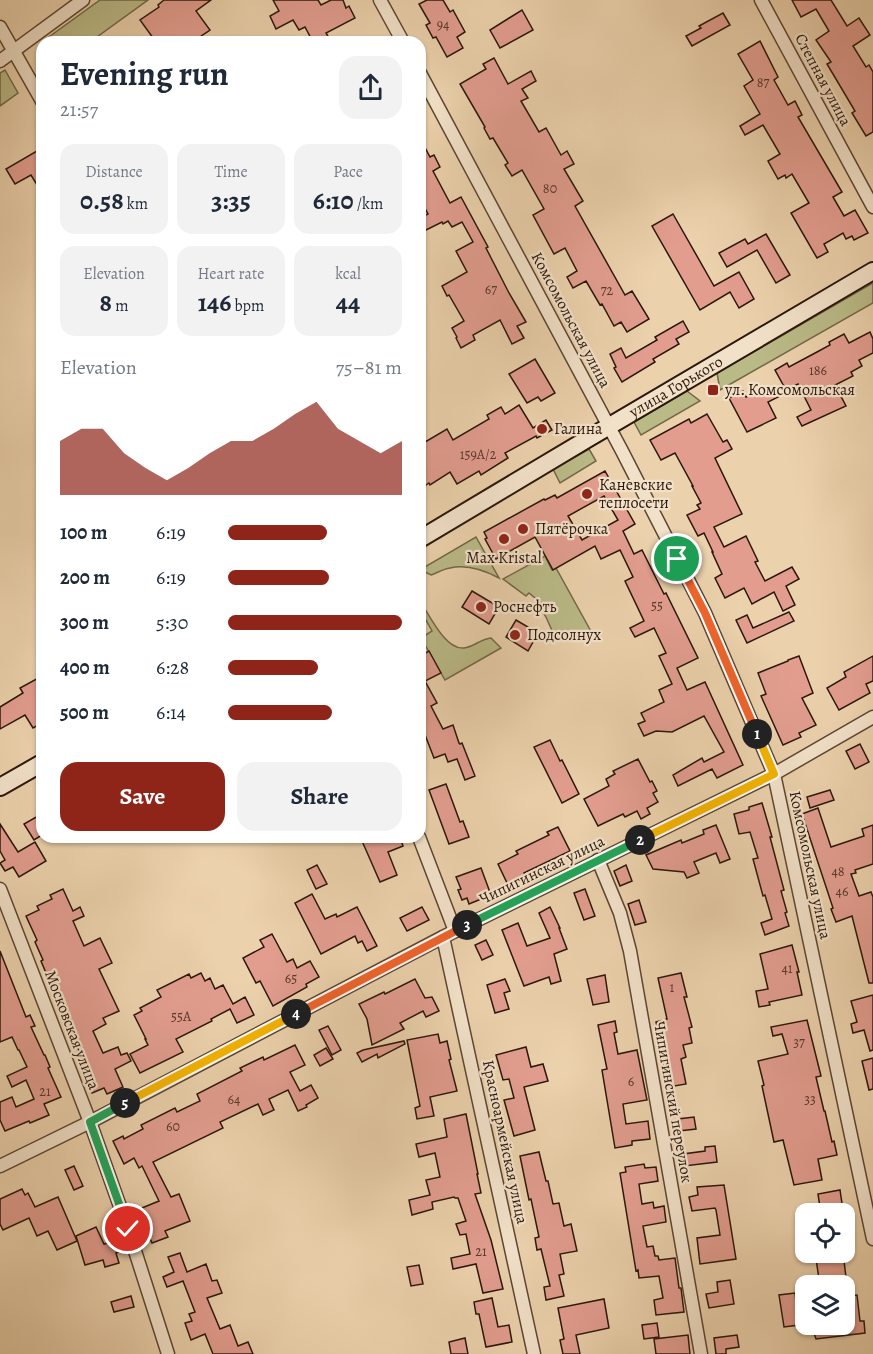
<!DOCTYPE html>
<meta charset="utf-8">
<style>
body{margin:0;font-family:Alegreya,serif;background:#f2f2f3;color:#1f2937;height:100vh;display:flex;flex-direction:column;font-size:22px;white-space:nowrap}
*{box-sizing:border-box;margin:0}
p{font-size:20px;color:#747a83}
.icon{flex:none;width:33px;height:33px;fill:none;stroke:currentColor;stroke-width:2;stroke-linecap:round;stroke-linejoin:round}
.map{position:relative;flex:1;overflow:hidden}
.drawer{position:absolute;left:36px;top:36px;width:390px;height:807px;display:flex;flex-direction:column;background:#fff;border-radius:18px;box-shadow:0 2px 4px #0004}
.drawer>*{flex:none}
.buttons{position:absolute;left:795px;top:1203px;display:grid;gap:12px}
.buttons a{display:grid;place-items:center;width:60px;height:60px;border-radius:12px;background:#fff;box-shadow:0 2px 4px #0004;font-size:30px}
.pin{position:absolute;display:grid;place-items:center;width:51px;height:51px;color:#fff;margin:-26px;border:3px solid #fff;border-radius:50%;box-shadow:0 2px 6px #0007}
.km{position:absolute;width:30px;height:30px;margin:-15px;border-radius:50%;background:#222;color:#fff;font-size:16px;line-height:30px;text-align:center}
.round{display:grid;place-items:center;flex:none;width:63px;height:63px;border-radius:18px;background:#f2f2f3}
.summary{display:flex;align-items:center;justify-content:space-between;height:102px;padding:0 24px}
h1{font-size:33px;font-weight:700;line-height:45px}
.stats{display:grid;grid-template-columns:repeat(3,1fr);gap:9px;height:102px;padding:6px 24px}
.stats div{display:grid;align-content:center;border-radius:15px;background:#f2f2f3;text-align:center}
.stats b{font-size:26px;font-weight:700}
.stats small{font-size:16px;font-weight:400}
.stats p{font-size:16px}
.chart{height:168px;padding:12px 24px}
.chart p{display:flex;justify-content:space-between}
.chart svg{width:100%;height:108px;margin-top:6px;fill:#8f2418;opacity:.7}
.action{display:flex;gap:12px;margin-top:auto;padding:12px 24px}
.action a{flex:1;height:69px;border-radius:18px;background:#8f2418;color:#fff;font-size:24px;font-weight:700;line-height:69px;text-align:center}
.action a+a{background:#f2f2f3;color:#1f2937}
ul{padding:0 24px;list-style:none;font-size:20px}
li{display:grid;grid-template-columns:96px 72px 1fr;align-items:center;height:45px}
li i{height:15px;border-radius:8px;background:#8f2418}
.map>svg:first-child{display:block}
</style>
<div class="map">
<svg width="873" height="1354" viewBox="0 0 873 1354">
<rect width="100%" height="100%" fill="#ebd1ac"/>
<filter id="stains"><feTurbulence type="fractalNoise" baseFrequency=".00333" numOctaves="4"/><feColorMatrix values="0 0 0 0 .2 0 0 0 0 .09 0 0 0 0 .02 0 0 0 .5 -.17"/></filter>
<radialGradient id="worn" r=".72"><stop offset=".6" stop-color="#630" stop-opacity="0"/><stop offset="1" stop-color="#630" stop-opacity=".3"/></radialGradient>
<!-- green -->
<g fill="#baba87" stroke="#726849" stroke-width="1.5">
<polygon points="100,0 148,0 90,42 42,42"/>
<polygon points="5,70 18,93 0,106 0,73"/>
<polygon points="873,283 873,303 720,390 717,373"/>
<polygon points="687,391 700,401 641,435 634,422"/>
<polygon points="589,449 596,461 560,483 553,469"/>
<path d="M476,537L499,578C484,570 467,564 450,568C443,569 437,573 431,575L425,572L423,568Z"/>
<polygon points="545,556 552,570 556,568 593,635 554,635 546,617 539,606 541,603 529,593 526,596 503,579"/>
<path d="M420,601C429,614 445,650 464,648C473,647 481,639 491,638L501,648L445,680L421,638L432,631L420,609Z"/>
</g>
<!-- building -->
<g fill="#e29d8f" stroke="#2b170b" stroke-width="1.5" fill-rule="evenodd">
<polygon points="164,0 211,0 196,11 210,30 200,37 204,42 156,42 140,20 159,7 158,5"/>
<polygon points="273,0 318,0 321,5 331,0 343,0 346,8 349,6 355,18 326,33 329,38 321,42 313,42 305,27 299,30 293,20 276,29 270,16 279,11"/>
<polygon points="427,0 443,0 450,12 453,10 465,32 457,37 463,48 447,57 436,37 433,38 426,25 430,23 419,4"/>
<polygon points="792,0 831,0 847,26 859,18 870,35 853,46 866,67 869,65 873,72 873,132 866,136 852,113 855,111 827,64 831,62 816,40 829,31 816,9 801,17"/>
<polygon points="522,10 533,30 500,48 490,30"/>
<polygon points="723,13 730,25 692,46 686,36 701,28 699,26"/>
<polygon points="760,41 778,77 774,80 788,105 795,101 802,115 798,117 842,192 833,197 844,216 855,210 868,233 854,240 852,236 846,239 843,233 824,244 828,252 817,258 791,213 809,203 792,174 786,178 785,175 778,179 768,161 780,154 763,125 745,135 740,126 760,114 744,86 753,80 738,54"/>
<polygon points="494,58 508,84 531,71 536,81 522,89 528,98 521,101 539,132 546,128 561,155 567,151 574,164 564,169 583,201 575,206 625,295 632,291 649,319 627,332 621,322 614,326 602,304 600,305 586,281 573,288 567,277 577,271 565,248 554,254 533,215 544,209 522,170 512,176 505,165 508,163 493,138 490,139 484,128 485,127 460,84 486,69 483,64"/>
<polygon points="420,138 430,157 434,155 440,167 433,171 450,203 461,197 488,247 486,248 509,293 526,322 517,326 524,338 512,344 500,320 473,335 475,340 461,348 456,338 457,337 452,328 464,321 449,295 447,296 442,286 467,272 456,251 473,242 462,222 452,227 448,221 443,224 442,222 420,233 420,218 428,214 420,199"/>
<polygon points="42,148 42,193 31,175 15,184 6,169"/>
<polygon points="673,214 714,286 739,272 754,299 739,308 730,292 700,310 652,226"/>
<polygon points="766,234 790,275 776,283 757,250 727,267 719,253 745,239 748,244"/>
<polygon points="683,321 689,332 676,339 679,344 653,359 655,362 622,382 614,368 616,367 610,354 621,348 626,358 657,340 655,337"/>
<polygon points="870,332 873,339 873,353 859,360 862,366 851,372 853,376 835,385 846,406 802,426 797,417 811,410 798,384 786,390 775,370 787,363 789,367 817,352 830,345 829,342 844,334 849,343"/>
<polygon points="535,359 555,393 541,401 538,397 527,403 509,374"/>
<polygon points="776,388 780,396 768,402 776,418 747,432 729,398 743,391 746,397 762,390 764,394"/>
<polygon points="519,405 533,428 546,420 552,430 537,438 536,436 505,453 508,458 481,475 479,471 457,484 450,472 430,485 429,483 420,489 420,445 447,429 453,440 489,419 487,415 501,407 505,414"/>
<polygon points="707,414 723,442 727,440 732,449 715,458 742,514 714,527 724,547 746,536 758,561 755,562 765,581 792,567 799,579 786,586 795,605 783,611 774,592 752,604 744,588 725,598 715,578 722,574 712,552 713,552 704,533 698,536 687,515 700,509 697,505 701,503 692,486 693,486 675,453 661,460 650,440 689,419 691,423"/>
<path d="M605,471L635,524L623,531L634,554L642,550L664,594L666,593L698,658L677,668L687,690L705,682L743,765L717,778L712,769L678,786L673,775L702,758L704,762L724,752L704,716L672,732L656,731L644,736L638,724L645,721L641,713L664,702L659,690L672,684L659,656L666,653L654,628L635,637L630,628L644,621L625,581L633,577L620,550L601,559L595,546L553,570L535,537L496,559L485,539L487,538L484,532L544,499L545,500L555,495L557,498ZM604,496L618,520L582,540L568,516Z"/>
<polygon points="472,591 499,607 489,624 462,607"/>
<polygon points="789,612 794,621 747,643 736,620 747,615 753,628"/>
<polygon points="516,620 538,633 528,651 506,637"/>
<polygon points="429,651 441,673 425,681 437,703 431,706 443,729 453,725 459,743 460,744 462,743 475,776 465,780 457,759 448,762 445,754 434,758 420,722 420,656"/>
<polygon points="799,656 813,693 802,698 816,725 799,733 801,737 783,745 761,696 766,694 758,673 788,661 788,660"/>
<polygon points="873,656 873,681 866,684 870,693 839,710 827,688 846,677 844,672"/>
<polygon points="42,676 42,723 33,728 25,715 0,729 0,707 23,693 20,688"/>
<polygon points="550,740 560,761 562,760 579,794 562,803 534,747"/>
<polygon points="860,744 869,762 855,769 846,751"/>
<polygon points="638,759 650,782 652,781 657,791 653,793 658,802 647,808 650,814 641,819 637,811 625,817 623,814 598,826 584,799 609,786 606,779 615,774 613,771"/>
<polygon points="446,784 460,822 463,821 469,837 449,844 429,790"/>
<polygon points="830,790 834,800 810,808 807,797"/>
<polygon points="762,803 772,837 770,837 784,890 781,891 787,912 785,913 789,926 765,935 761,923 772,919 765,895 763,896 753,859 758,858 750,832 739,834 734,814 749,810 749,807"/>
<polygon points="818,808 831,847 864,836 862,829 873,825 873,864 855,870 856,873 851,874 859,896 871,892 873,897 873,983 869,983 852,916 836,922 831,909 833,908 802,814"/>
<polygon points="38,816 42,823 42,835 34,840 24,824"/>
<polygon points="0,824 18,852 35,842 46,861 19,877 13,867 5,871 0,863 5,860 0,851"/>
<polygon points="716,825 730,859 720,863 716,853 694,862 699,873 687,878 684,872 653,869 646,855 681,840 682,843 704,834 703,830"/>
<polygon points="558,827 570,851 524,873 525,876 508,885 498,864 518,854 516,851 549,835 547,832"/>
<polygon points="372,837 400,837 403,846 388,852 397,875 380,882 362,841"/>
<polygon points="317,865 327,884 316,889 307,870"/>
<polygon points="626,865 632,881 620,886 614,871"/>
<polygon points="481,868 491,895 469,904 467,898 462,900 458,890 461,889 456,877"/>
<polygon points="63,889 73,911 80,907 84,916 73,921 84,946 100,938 112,963 99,969 119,1011 103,1018 106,1024 93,1031 103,1053 118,1047 121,1055 127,1053 131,1061 115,1069 123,1087 107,1094 104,1088 92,1093 84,1074 88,1072 41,961 43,960 35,942 37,940 26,916 39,910 37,906 52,899 50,895"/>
<polygon points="585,889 595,916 584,920 574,893"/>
<polygon points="312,894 325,919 336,914 337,917 357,907 377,946 367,951 362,941 358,943 355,936 321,954 295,903"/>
<polygon points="639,900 646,922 635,925 628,904"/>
<polygon points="422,907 429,920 407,931 400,918"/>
<polygon points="550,907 560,928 559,928 567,949 554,954 561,981 551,984 549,977 524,986 502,930 518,923 527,946 550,938 539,913"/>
<polygon points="272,934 287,962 293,959 297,968 310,961 319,977 306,984 307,987 273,1006 260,981 256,983 243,958 264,947 260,940"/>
<polygon points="486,940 493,955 482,960 475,945"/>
<polygon points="792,945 799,972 797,972 802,995 769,1002 770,1005 759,1007 756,991 768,989 760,954"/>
<polygon points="0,951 26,1017 30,1015 35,1026 31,1027 44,1055 45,1055 50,1067 48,1068 61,1097 44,1104 49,1115 30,1123 29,1121 5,1131 0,1120 0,1102 12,1097 16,1107 34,1099 26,1080 12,1087 7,1076 27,1067 19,1050 18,1050 12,1037 0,1042"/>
<polygon points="201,973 205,981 210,978 215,989 223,985 233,1004 245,997 254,1015 237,1023 230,1009 211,1019 212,1021 176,1039 183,1052 140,1073 130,1054 148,1045 145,1039 146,1039 134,1015 142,1011 140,1008 161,997 157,990 189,974 191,978"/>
<polygon points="681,973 687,997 684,997 692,1027 689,1028 692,1043 683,1045 686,1057 681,1059 686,1084 669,1087 660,1053 663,1052 656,1022 667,1019 658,978"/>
<polygon points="605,975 609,1002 593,1005 587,979"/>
<polygon points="415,979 425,998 432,997 439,1011 426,1017 423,1011 400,1023 404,1029 372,1045 367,1019 359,1004 384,992 385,994"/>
<polygon points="505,979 510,991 504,993 509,1009 495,1013 487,985"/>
<polygon points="873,995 873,1050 870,1051 864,1030 853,1033 851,1024 857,1022 851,1001"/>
<polygon points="807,1020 821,1076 816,1077 824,1111 825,1111 832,1142 834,1141 837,1155 818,1159 822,1180 794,1185 783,1140 774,1142 762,1086 764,1085 758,1061 788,1054 782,1034 773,1036 771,1027"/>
<polygon points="615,1021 617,1032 614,1033 618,1054 637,1050 647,1100 623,1104 626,1124 648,1121 650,1139 632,1141 632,1145 615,1148 602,1070 607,1069 598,1025"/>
<polygon points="328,1026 341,1050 332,1055 319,1030"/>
<polygon points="438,1034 440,1043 447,1041 451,1059 449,1060 457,1091 430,1097 434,1116 417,1119 415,1108 420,1106 407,1040"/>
<polygon points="404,1041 405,1044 378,1058 377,1054 362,1062 357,1053 363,1050"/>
<polygon points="295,1045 305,1065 290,1072 300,1091 311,1085 318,1098 306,1105 307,1107 298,1111 288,1090 269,1099 274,1110 263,1115 258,1104 220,1122 223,1128 153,1162 171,1197 179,1194 190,1221 165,1231 168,1237 152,1243 137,1210 159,1201 142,1166 139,1168 134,1158 124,1164 113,1141 123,1136 124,1139 143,1129 141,1125 175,1108 177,1112 200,1101 197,1094 242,1071 240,1068 263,1057 264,1060"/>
<polygon points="526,1047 531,1067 543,1064 548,1081 524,1087 535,1130 514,1136 504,1100 514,1098 509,1079 503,1080 496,1055"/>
<polygon points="326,1048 333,1059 320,1066 314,1055"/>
<polygon points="873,1058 873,1089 869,1090 862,1061"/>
<polygon points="466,1114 478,1174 477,1174 481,1193 475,1194 491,1240 503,1289 483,1293 476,1264 453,1269 451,1258 470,1254 466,1234 460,1235 456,1224 466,1221 458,1198 455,1198 454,1197 432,1202 433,1209 412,1215 409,1200 430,1195 426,1180 440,1177 435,1153 419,1157 416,1144 447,1137 444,1119"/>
<polygon points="694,1117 696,1129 679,1131 678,1119"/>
<polygon points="715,1146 717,1162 684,1166 683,1154 705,1151 705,1147"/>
<polygon points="539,1152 546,1181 548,1181 553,1204 559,1203 564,1226 571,1224 577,1251 560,1254 564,1274 559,1275 564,1296 546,1300 544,1287 550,1286 541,1249 537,1250 535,1238 539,1237 531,1199 529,1200 520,1156"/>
<polygon points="644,1164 645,1168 656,1167 658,1181 639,1184 642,1204 653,1202 654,1208 664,1206 666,1222 643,1226 647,1247 653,1246 655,1256 658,1256 659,1260 675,1258 679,1288 681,1288 684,1312 656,1315 654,1300 663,1298 659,1276 639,1278 638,1270 636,1271 620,1173 626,1172 625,1167"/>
<polygon points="74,1166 83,1186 74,1190 65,1170"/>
<polygon points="724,1185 736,1259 700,1264 697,1238 720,1235 716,1210 715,1208 692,1211 689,1197 698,1195 697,1187"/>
<polygon points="22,1189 25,1195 28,1193 35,1207 58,1197 77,1241 57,1250 48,1231 37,1236 29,1218 3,1230 0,1224 0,1199"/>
<polygon points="840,1190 843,1210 821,1214 818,1194"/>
<polygon points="96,1227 104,1244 118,1240 121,1251 116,1253 119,1263 105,1267 103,1260 85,1265 76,1236"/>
<polygon points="815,1252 843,1252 847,1286 820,1286"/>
<polygon points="180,1253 187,1272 206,1264 212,1281 217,1280 222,1293 207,1298 220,1329 230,1325 238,1346 248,1342 253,1354 213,1354 205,1334 191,1340 185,1323 192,1321 189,1314 195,1312 183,1281 167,1287 163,1277 174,1272 168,1257"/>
<polygon points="419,1265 423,1284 411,1286 407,1267"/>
<polygon points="730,1280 734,1304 709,1308 706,1294 718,1292 717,1282"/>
<polygon points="795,1293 799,1325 784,1327 779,1295"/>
<polygon points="857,1295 860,1321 864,1321 865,1333 816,1339 811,1324 845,1324 844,1297"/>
<polygon points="131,1296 134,1307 114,1312 111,1302"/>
<polygon points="492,1298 498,1327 509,1325 512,1342 486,1347 479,1314 476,1314 474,1302"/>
<polygon points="604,1299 609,1328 576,1335 580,1354 563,1354 560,1340 564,1339 558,1308"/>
<polygon points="657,1323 659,1337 644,1339 642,1325"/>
<polygon points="688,1335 690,1354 656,1354 654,1339"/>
<polygon points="737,1335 739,1347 726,1349 726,1354 716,1354 714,1338"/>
<polygon points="465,1338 468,1354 451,1354 449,1342"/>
</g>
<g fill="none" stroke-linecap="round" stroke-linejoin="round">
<!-- minor casing -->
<g stroke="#5b4633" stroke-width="15">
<g id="minor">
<polyline points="380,0 403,42"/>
<polyline points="761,0 873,207"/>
<polyline points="0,27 42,101"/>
<polyline points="0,61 83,0"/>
<polyline points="420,73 622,451 705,613 774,774 873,1239"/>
<polyline points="419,837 455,931"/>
<polyline points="598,860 620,913 630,951 701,1354"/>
<polyline points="0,889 90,1122 128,1229 168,1354"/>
<polyline points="443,937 534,1354"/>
<polyline points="0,1166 90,1122 443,937 774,774 873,717"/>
</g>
</g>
<!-- secondary casing -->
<g stroke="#2b170b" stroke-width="20">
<g id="secondary">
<path id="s1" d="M420,539L589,438L873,271"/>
<polyline points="0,787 42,763"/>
</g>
</g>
<!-- minor -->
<use href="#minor" stroke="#f2e1c9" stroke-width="12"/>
<!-- secondary -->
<use href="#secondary" stroke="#f2e1c9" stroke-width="16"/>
</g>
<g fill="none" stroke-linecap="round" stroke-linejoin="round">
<!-- split-1 casing -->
<g stroke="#fff" stroke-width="12">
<polyline id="split-1" points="677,559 705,613 757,734"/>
</g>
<!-- split-2 casing -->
<g stroke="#fff" stroke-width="12">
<polyline id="split-2" points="640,840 774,774 757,734"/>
</g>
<!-- split-3 casing -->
<g stroke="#fff" stroke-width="12">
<polyline id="split-3" points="467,925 640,840"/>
</g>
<!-- split-4 casing -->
<g stroke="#fff" stroke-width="12">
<polyline id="split-4" points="296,1014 467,925"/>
</g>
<!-- split-5 casing -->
<g stroke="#fff" stroke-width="12">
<polyline id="split-5" points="125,1103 296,1014"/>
</g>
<!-- split-6 casing -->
<g stroke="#fff" stroke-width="12">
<polyline id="split-6" points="125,1103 90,1122 128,1229"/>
</g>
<!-- split-1 -->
<use href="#split-1" stroke="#f0652b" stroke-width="8"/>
<!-- split-2 -->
<use href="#split-2" stroke="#f5b400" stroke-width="8"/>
<!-- split-3 -->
<use href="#split-3" stroke="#22a559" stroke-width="8"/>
<!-- split-4 -->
<use href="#split-4" stroke="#f0652b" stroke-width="8"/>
<!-- split-5 -->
<use href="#split-5" stroke="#f5b400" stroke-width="8"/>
<!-- split-6 -->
<use href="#split-6" stroke="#22a559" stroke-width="8"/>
</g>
<!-- markers -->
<g fill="#8f2418" stroke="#f2e1c9" stroke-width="2">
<rect x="707" y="384" width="12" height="12" rx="3"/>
<circle cx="542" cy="429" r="6"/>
<circle cx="587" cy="494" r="6"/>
<circle cx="523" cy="529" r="6"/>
<circle cx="504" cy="539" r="6"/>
<circle cx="481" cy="607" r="6"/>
<circle cx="515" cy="635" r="6"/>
</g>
<g text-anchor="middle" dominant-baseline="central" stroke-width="4.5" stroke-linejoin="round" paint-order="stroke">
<!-- number labels -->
<g font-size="14" fill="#59382c">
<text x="443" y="24">94</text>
<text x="763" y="82">87</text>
<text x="550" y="188">80</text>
<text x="491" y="289">67</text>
<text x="607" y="290">72</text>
<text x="818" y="370">186</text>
<text x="478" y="454">159А/2</text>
<text x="657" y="605">55</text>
<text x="838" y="871">48</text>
<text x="842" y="891">46</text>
<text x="787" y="968">41</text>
<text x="291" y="978">65</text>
<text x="672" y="987">1</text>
<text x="181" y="1016">55А</text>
<text x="799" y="1042">37</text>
<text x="631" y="1081">6</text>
<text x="45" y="1091">21</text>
<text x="234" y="1099">64</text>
<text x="810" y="1099">33</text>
<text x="173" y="1126">60</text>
<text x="481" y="1251">21</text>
</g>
<!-- street labels -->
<g font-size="16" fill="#2b170b" stroke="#f2e1c9">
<text transform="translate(823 80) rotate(62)">Степная улица</text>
<text transform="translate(571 320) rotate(62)">Комсомольская улица</text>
<text stroke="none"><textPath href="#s1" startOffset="298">улица Горького</textPath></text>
<text transform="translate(810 865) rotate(78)">Комсомольская улица</text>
<text transform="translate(542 870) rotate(-26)">Чипигинская улица</text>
<text transform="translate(72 1030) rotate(69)">Московская улица</text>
<text transform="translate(673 1102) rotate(80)">Чипигинский переулок</text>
<text transform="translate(505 1142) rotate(78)">Красноармейская улица</text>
</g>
<!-- poi labels -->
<g font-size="16" fill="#2b170b" stroke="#f2e1c9" text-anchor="start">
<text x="725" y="390">ул. Комсомольская</text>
<text x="554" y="429">Галина</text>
<text x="599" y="485">Каневские<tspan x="599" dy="18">теплосети</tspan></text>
<text x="535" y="529">Пятёрочка</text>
<text x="504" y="558" text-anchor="middle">Max Kristal</text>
<text x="493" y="607">Роснефть</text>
<text x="527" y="635">Подсолнух</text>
</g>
</g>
<rect width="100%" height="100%" filter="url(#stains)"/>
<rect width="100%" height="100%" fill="url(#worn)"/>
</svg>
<div class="buttons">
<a><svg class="icon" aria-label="locate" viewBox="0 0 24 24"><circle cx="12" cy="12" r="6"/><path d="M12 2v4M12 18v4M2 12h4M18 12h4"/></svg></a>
<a><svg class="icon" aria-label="layers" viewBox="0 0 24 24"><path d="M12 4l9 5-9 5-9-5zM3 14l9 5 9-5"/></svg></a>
</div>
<div class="pin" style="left:677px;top:559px;background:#1e9e55"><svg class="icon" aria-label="arrive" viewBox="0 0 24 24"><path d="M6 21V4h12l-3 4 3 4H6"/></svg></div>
<div class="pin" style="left:128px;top:1229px;background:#d93025"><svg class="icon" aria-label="check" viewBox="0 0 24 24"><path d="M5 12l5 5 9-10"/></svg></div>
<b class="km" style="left:757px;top:734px">1</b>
<b class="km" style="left:640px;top:840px">2</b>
<b class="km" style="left:467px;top:925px">3</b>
<b class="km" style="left:296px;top:1014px">4</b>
<b class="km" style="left:125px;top:1103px">5</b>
<section class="drawer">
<div class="summary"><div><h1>Evening run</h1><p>21:57</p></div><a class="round"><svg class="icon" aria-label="share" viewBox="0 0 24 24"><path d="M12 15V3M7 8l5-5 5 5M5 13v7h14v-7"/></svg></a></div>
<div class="stats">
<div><p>Distance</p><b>0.58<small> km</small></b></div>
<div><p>Time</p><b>3:35</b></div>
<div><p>Pace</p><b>6:10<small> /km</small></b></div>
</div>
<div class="stats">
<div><p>Elevation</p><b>8<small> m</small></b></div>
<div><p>Heart rate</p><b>146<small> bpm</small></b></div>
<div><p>kcal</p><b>44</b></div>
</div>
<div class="chart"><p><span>Elevation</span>75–81 m</p>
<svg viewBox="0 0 160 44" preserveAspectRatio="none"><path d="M0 44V22L10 17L20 17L30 27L40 33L50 38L60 33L70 27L80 22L90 22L100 17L110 11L120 6L130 17L140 22L150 27L160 22V44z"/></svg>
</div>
<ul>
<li><b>100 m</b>6:19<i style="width:57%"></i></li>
<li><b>200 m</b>6:19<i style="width:58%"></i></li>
<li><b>300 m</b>5:30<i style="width:100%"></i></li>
<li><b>400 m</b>6:28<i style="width:52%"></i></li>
<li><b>500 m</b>6:14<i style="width:60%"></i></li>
</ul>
<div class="action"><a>Save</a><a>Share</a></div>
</section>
</div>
